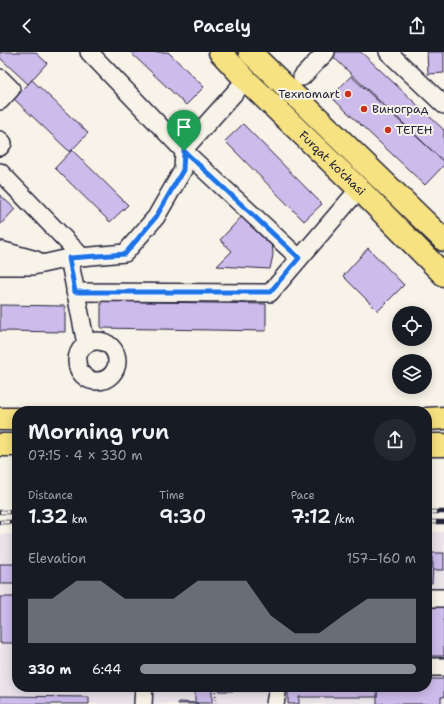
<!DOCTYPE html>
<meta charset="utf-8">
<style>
body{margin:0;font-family:"Shantell Sans",sans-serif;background:#242831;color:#f1f3f6;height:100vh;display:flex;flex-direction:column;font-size:15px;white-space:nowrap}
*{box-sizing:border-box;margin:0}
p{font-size:13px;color:#9ea1a6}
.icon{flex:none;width:22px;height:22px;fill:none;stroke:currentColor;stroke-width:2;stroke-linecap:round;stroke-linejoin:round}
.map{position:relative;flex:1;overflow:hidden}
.side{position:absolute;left:12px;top:354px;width:420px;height:286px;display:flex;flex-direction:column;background:#171b24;border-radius:16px;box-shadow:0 2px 10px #0003}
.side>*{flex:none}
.fabs{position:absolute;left:392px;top:254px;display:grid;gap:8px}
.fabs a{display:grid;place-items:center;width:40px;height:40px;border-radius:50%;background:#171b24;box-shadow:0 2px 10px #0003;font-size:20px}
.pin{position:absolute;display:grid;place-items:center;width:34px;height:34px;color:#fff;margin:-41px -17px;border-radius:50% 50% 50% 0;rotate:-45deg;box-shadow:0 0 4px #0007}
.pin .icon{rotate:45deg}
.round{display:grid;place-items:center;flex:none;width:42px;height:42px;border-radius:21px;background:#242831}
.headline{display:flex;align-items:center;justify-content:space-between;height:68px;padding:0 16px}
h1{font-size:22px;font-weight:600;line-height:30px}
.metrics{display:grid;grid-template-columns:repeat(3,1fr);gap:6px;height:68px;padding:4px 16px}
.metrics div{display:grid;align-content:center}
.metrics b{font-size:20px;font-weight:600}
.metrics small{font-size:11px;font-weight:400}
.metrics p{font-size:11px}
.chart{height:112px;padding:8px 16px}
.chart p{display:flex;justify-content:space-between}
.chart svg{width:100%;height:72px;margin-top:4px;fill:#8c9099;opacity:.7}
ul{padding:0 16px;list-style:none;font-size:13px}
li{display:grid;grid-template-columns:64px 48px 1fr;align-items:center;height:30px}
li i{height:10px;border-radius:5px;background:#8c9099}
header{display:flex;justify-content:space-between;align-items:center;height:52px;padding:0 16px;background:#171b24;font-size:18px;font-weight:600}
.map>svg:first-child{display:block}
</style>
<header><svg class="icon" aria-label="back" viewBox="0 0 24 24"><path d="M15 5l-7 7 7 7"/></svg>Pacely<svg class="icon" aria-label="share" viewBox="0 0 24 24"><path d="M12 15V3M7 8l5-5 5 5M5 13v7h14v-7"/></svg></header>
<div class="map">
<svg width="444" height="652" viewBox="0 0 444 652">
<rect width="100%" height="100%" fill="#f7f3e8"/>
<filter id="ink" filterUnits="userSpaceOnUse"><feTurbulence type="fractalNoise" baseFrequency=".025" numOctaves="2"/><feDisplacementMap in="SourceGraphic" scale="8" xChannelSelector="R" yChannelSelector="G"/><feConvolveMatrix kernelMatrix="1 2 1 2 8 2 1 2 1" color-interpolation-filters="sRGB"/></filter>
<g filter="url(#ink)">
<!-- built -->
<polygon fill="#eae2e9" points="427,480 444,480 444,652 0,652 0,482 17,482 17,635 427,635"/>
<!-- building -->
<g fill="#cdbbeb" stroke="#22223b">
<polygon points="0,0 35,0 47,11 28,32 0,6"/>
<polygon points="130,0 168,0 204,35 186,53"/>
<polygon points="330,0 361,0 444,78 444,110 329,1"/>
<polygon points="427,0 444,0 444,21 428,22"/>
<polygon points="351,24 444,110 444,113 425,133 331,45"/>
<polygon points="32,28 88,81 70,100 14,47"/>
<polygon points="243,72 322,152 304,169 225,89"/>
<polygon points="72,98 128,153 110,170 55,116"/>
<polygon points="0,143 15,157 0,173"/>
<polygon points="244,162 272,189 273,203 270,217 217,214 232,199 220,188"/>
<polygon points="368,196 404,233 378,259 343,224"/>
<polygon points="101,249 266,252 266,279 101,276"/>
<polygon points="0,253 65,254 65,280 0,279"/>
<rect x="432" y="501" width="12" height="17"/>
<polygon points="427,511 433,511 432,531 427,531"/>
<rect x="0" y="512" width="17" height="20"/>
<rect x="0" y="545" width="17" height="46"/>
<rect x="427" y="555" width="17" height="49"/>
<polygon points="427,627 444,627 444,645 441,645 441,652 377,652 377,635 427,635"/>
<rect x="195" y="635" width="17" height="16"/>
<rect x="219" y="635" width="43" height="4"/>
<polygon points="288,635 377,635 377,645 299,645 299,652 288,652"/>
<polygon points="0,644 89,645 89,652 0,652"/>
<polygon points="178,650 198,651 198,652 178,652"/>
</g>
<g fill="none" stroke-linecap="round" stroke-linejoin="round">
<!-- minor casing -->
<g stroke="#22223b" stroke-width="20">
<g id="minor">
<polyline points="89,0 184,99 299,206"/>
<polyline points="388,0 444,53"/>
<polyline points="302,25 326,0"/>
<polyline points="0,26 11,37 0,49"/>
<polyline points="0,88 3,91 0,95"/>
<polyline points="0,120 82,205"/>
<polyline points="0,198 36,208"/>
<polyline points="69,206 86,292"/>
<polyline points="0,214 33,214 69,206 125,201 156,165 183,118 184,99 186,95 246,28"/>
<polyline points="75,240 270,241 359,137"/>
<circle cx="97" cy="309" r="20"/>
<polyline points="427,546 444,546"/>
<polyline points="427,615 444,615"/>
<polyline points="143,652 144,635"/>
<polyline points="275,652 278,635"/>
</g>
</g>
<!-- major casing -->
<g stroke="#22223b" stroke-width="25">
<g id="major">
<path id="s1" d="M220,0L246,28L359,137L444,223"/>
<polyline points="250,0 444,188"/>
<polyline points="0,367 17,367"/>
<polyline points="427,367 444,366"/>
<polyline points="0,393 17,393"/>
<polyline points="427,393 444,393"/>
</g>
</g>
<!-- path -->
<polyline stroke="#22223b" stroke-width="2" stroke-dasharray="1 3" stroke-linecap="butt" points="215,635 216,652"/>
<!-- minor -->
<use href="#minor" stroke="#f7f3e8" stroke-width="17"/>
<!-- major -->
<use href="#major" stroke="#f7e281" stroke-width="22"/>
<!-- rail casing -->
<g stroke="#22223b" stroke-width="4.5">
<g id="rail">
<polyline points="0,460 17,460"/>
<polyline points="427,460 444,460"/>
<polyline points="0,470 17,470"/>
<polyline points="427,470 444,470"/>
</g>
</g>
<!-- rail -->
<use href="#rail" stroke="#f7f3e8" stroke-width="3" stroke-dasharray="9" stroke-linecap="butt"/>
</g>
</g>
<g fill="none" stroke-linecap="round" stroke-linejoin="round" filter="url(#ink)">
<!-- route casing -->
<g stroke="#fff" stroke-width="8">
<polygon id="route" points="184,99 299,206 270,240 75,240 69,206 125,202 156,165 183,118"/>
</g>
<!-- route -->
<use href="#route" stroke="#1a73e8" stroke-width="5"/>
</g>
<!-- markers -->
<g fill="#c8321e" stroke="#f7f3e8" stroke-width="1.5">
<circle cx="348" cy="42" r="4"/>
<circle cx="364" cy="57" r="4"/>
<circle cx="388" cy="78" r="4"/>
</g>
<g text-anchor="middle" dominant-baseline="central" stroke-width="4" stroke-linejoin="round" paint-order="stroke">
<!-- poi labels -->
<g font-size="12" fill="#22223b" stroke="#f7f3e8" text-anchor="start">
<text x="340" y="42" text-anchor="end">Texnomart</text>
<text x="372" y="57">Виноград</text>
<text x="396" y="78">ТЕГЕН</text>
</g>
<!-- street labels -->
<g font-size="12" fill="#22223b" stroke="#f7f3e8">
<text stroke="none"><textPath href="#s1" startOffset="158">Furqat ko'chasi</textPath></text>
</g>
</g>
</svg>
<div class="fabs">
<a><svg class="icon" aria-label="locate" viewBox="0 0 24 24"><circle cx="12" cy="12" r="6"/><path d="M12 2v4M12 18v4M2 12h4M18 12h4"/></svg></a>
<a><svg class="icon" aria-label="layers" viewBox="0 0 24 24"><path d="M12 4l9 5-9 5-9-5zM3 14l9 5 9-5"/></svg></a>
</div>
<div class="pin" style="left:184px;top:99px;background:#1e9e55"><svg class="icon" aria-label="arrive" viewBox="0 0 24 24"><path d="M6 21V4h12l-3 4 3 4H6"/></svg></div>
<section class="side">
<div class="headline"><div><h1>Morning run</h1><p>07:15 · 4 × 330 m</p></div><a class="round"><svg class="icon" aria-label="share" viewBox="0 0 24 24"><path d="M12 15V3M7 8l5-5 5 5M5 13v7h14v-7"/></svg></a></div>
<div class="metrics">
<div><p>Distance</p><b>1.32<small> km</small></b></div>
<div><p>Time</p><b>9:30</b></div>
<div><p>Pace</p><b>7:12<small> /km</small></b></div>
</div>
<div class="chart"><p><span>Elevation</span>157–160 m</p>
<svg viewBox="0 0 160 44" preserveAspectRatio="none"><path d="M0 44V17L10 17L20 6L30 6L40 17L50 17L60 17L70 6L80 6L90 6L100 27L110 38L120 38L130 27L140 17L150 17L160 17V44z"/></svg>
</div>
<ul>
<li><b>330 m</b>6:44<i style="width:100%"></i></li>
</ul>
</section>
</div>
